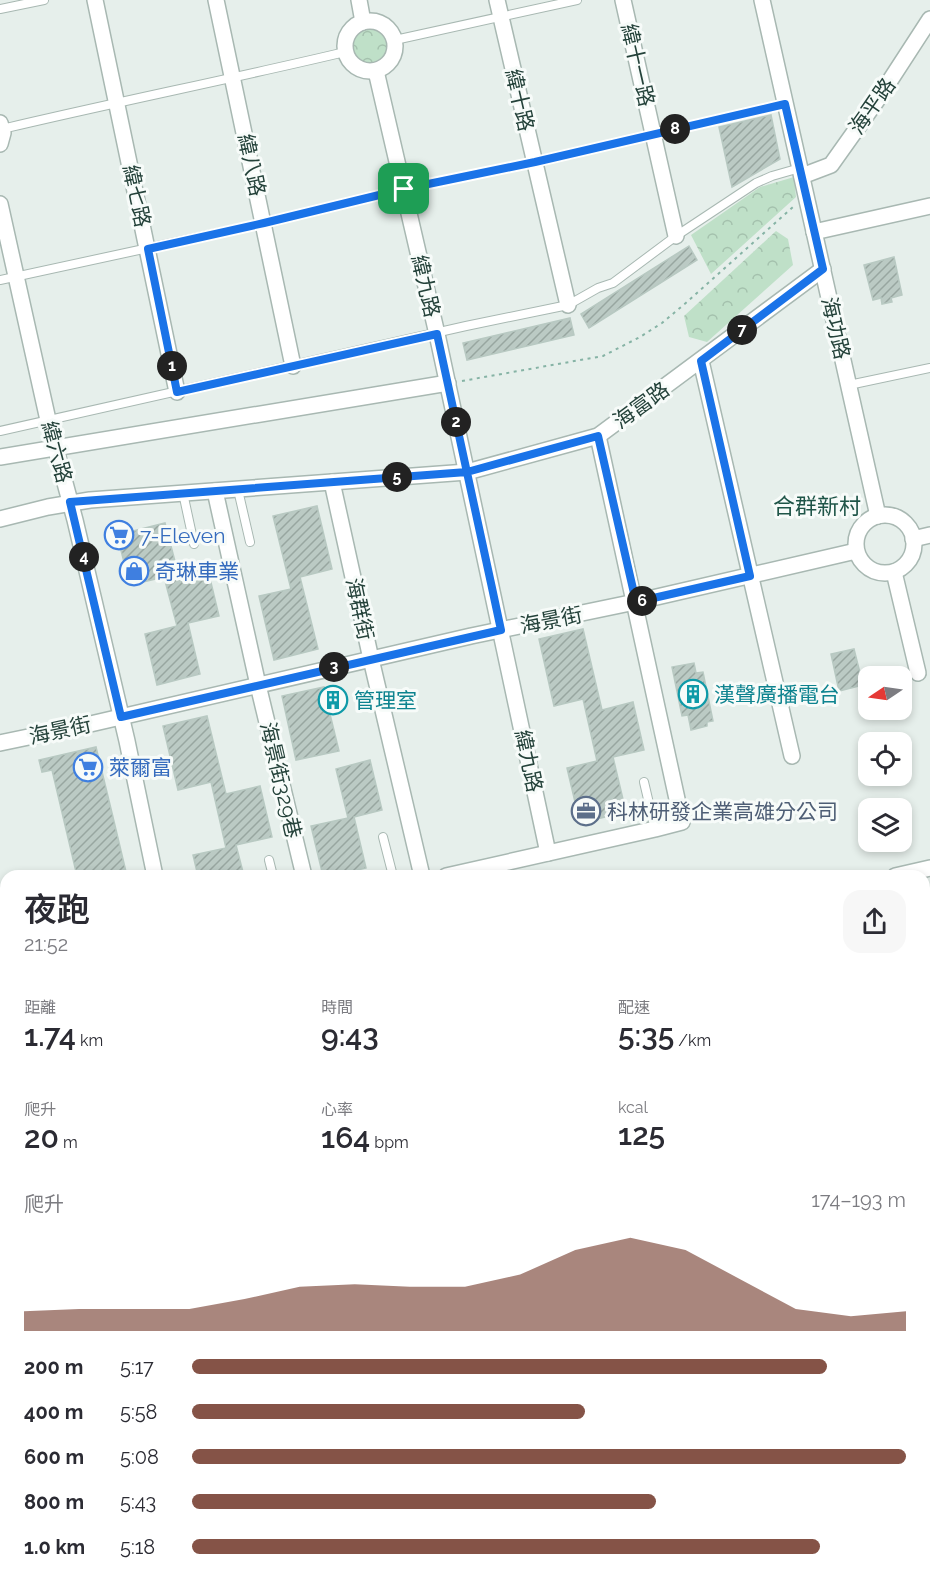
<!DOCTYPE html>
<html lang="zh-TW">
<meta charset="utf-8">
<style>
body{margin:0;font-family:Raleway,"Noto Sans TC",sans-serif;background:#f7f7f7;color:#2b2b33;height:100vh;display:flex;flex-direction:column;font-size:22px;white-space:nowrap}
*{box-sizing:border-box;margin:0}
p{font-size:20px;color:#7c7c81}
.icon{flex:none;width:33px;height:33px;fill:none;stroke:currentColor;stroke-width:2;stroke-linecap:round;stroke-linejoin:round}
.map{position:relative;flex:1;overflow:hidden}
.drawer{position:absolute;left:0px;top:870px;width:930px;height:712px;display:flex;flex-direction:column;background:#fff;border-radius:18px 18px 0 0;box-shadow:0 3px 9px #0003}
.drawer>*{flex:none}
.needle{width:39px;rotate:257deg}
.fabs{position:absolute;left:858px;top:666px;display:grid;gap:12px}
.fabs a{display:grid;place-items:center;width:54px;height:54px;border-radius:12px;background:#fff;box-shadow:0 3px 9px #0003;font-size:30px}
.pin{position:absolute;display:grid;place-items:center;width:51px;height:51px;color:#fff;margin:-26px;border-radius:12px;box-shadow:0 3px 9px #0006}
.km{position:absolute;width:30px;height:30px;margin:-15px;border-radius:50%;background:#222;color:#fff;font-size:16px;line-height:30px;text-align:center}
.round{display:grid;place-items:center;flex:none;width:63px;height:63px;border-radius:18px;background:#f7f7f7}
.head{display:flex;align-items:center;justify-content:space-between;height:102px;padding:0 24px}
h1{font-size:33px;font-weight:600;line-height:45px}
.metrics{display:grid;grid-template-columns:repeat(3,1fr);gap:9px;height:102px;padding:6px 24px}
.metrics div{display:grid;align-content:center}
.metrics b{font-size:30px;font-weight:600}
.metrics small{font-size:16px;font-weight:400}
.metrics p{font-size:16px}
.chart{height:168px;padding:12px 24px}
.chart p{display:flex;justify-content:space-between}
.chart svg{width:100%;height:108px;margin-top:6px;fill:#855347;opacity:.7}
ul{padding:0 24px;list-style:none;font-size:20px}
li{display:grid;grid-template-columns:96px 72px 1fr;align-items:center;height:45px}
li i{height:15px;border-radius:8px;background:#855347}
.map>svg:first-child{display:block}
</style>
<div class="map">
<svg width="930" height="1582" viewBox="0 0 930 1582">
<defs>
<pattern id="grass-tufts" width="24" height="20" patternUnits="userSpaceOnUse" patternTransform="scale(1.5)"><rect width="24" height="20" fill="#bfe0c8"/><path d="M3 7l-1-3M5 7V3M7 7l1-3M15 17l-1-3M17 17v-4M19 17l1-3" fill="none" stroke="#a4c1ad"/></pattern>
<pattern id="forest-crowns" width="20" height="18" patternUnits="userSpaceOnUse" patternTransform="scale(1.5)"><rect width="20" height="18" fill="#bfe0c8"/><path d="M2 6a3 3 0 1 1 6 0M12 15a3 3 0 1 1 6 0" fill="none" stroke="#a4c1ad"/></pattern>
<pattern id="building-hatch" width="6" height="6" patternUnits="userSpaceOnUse" patternTransform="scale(1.5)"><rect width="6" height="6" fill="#bbcac4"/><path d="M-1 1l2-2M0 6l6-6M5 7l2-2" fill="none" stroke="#98a6a0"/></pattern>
</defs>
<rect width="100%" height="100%" fill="#e6efeb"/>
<!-- grass -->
<g fill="url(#grass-tufts)">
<polygon points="930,1267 930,1373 924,1350 924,1272"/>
<polygon points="6,1431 6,1576 43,1577 38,1582 0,1582 0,1437"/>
<polygon points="930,1571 930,1582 724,1582 735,1577 924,1576 924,1572"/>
<polygon points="665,1577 666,1582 334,1582 333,1577"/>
</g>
<!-- forest -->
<g fill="url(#forest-crowns)">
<circle cx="370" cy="46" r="22"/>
<polygon points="794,177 796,197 711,274 691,235 760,187"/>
<polygon points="776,231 788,239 793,265 707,342 689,337 684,316"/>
</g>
<!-- building -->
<g fill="url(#building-hatch)" stroke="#b8c9c2" stroke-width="1.5">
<polygon points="771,115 780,159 732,187 719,127"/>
<polygon points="689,246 697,260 589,328 581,314"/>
<polygon points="894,257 902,295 891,298 892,302 882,304 881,298 873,300 864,265"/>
<polygon points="570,318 574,335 467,360 463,343"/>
<polygon points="317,506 332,569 300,577 318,649 274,660 259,596 291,589 273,516"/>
<polygon points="165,523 178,573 207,566 219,616 188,623 200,674 157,685 145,634 177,626 164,577 130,585 117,535"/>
<polygon points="583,629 602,710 633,702 644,750 613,757 626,812 580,823 567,768 597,761 583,699 554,706 539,639"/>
<polygon points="854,649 863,685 839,691 831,654"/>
<polygon points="694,663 696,673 703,672 713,721 707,722 707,726 691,730 688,715 682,716 672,667"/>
<polygon points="324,687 326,695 337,692 340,704 328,706 339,751 296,760 282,696"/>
<polygon points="207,716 226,794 260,786 272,837 236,845 244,876 198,876 193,855 226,848 211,782 178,790 163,726"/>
<polygon points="96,747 112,813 127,876 77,876 52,770 42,772 39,760"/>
<polygon points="370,760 382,810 354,817 366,868 332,876 323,876 311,826 348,818 336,769"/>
</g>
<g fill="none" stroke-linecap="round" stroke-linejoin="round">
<!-- service casing -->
<g stroke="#a8b8b2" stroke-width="10">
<g id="service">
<polyline points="0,9 44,0"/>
<polyline points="395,40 577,0"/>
<path d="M2,129C116,102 231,79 345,52"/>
<polyline points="0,280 264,223 404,189 535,162 785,104"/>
<polyline points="849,385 930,368"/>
<polyline points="0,431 466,326 568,305 598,288 613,283 676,236 756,183 772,176 800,168"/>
<polyline points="238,490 250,542"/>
<polyline points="183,493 194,544"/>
<polyline points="644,782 655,829"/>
<polyline points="383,837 393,876"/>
<polyline points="269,860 273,876"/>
<polyline points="924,1075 930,1073"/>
<polyline points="924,1253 930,1251"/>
<polyline points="924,1414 930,1433"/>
<polyline points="231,1576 238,1582"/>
</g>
</g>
<!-- minor casing -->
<g stroke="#a8b8b2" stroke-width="18">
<g id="minor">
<polyline points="95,0 177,392"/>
<polyline points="216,0 293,366"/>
<polyline points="359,0 363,22"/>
<polyline points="497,0 568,305"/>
<polyline points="623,0 676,236"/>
<polyline points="762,0 878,516"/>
<circle cx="370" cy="46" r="25"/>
<polyline points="376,71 437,334 548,853"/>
<polyline points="0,123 3,133 0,144"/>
<polyline points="802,176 831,165 880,96 930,19"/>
<polyline points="0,204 48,420 75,520 127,741 155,876"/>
<polyline points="814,232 930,206"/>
<polyline points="701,361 792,756"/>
<polyline points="0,457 448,383"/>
<polyline points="332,482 371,659 422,876"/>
<polyline points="215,491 258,685 304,876"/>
<circle cx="885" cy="544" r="29"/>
<polyline points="0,519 48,507 90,500 467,472 598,436 823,269"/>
<polyline points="913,539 930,535"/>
<polyline points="894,572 918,673"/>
<polyline points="0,743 86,725 471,636 635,602 856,551"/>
<polyline points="446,876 655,829 682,822 598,436"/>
<polyline points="895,876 930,868"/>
<polyline points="0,975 6,974"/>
<polyline points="0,1076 6,1074"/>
<polyline points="0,1148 6,1180"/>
<polyline points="0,1239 6,1235"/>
<polyline points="0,1279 6,1284"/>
<polyline points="0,1328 6,1334"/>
<polyline points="0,1414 6,1407"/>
<polyline points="312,1576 314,1582"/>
<polyline points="78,1582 83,1576"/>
</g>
</g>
<!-- path -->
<polyline stroke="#86b3a5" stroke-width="2" stroke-dasharray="3 4.5" stroke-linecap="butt" points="462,381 603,356 640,337 662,323 687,302 794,206"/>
<!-- service -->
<use href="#service" stroke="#fff" stroke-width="8"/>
<!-- minor -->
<use href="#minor" stroke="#fff" stroke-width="15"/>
</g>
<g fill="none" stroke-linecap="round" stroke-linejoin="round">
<!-- route casing -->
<g stroke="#fff" stroke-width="12">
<path id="route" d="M404,189L264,223L148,249L177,392L437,334C458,432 480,531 501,630L121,717L70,502L467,472L598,436L636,602L750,576L701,361L823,269L785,104L535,162L404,189"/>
</g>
<!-- route -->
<use href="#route" stroke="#1a73e8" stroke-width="8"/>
</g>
<!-- icons -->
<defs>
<g id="supermarket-ring" transform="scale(1.5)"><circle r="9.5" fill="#f7fbf9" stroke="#3f7fe0" stroke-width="1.5"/><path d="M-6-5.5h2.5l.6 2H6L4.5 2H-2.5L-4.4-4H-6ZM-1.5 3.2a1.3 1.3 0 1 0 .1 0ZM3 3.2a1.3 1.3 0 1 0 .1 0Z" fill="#3f7fe0"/></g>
<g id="shop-ring" transform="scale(1.5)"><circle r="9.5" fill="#f7fbf9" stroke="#3f7fe0" stroke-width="1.5"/><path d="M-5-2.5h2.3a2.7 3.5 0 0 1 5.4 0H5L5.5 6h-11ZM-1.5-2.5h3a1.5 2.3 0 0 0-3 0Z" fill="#3f7fe0"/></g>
<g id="building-ring" transform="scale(1.5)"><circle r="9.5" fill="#f7fbf9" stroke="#0f9aa8" stroke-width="1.5"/><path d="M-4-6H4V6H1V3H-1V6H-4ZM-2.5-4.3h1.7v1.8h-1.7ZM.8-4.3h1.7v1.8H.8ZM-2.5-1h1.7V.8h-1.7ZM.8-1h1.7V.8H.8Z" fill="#0f9aa8"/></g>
<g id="office-ring" transform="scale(1.5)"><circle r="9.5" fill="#f7fbf9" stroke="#5c6f8a" stroke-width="1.5"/><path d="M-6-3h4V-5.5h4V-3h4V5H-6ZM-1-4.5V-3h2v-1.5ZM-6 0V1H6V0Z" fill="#5c6f8a"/></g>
</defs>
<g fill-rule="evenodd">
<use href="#supermarket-ring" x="119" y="535"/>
<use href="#shop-ring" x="134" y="571"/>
<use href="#building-ring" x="693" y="694"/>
<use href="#building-ring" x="333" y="700"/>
<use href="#supermarket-ring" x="88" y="767"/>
<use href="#office-ring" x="586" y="811"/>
</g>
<g text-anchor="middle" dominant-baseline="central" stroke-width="6" stroke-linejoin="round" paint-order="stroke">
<!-- street labels -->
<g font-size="21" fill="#24423a" stroke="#f7fbf9">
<text transform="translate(638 65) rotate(77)">緯十一路</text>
<text transform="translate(520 100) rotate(77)">緯十路</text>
<text transform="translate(872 106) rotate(-55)">海平路</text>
<text transform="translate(252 165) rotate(78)">緯八路</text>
<text transform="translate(137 196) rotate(78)">緯七路</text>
<text transform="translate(426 286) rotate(77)">緯九路</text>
<text transform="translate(836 328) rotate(77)">海功路</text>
<text transform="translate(641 405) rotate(-36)">海富路</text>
<text transform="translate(57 452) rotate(75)">緯六路</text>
<text transform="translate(360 609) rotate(78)">海群街</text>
<text transform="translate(551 620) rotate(-11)">海景街</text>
<text transform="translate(60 730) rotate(-12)">海景街</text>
<text transform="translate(529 761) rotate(78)">緯九路</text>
<text transform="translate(281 780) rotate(77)">海景街329巷</text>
</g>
<!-- shop labels -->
<g font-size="21" fill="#366cbe" stroke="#f7fbf9" text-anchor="start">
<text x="140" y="535">7-Eleven</text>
<text x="155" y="571">奇琳車業</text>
<text x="109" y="767">萊爾富</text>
</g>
<!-- culture labels -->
<g font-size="21" fill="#0d838f" stroke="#f7fbf9" text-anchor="start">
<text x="714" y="694">漢聲廣播電台</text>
<text x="354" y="700">管理室</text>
</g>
<!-- service labels -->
<g font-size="21" fill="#4e5e75" stroke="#f7fbf9" text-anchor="start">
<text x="607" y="811">科林研發企業高雄分公司</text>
</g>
<!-- neighbourhood labels -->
<g font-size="22" fill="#1f5548" stroke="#f7fbf9">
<text x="817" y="506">合群新村</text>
</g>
</g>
</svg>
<div class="fabs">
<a><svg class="needle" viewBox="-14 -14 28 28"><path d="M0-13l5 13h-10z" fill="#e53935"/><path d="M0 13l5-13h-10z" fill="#7c7c81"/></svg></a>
<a><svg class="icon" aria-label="locate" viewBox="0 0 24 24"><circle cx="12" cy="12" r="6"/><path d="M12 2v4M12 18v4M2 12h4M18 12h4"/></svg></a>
<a><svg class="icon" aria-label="layers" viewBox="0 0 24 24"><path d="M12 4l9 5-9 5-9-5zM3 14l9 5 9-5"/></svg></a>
</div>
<div class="pin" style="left:404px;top:189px;background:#1e9e55"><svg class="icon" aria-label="arrive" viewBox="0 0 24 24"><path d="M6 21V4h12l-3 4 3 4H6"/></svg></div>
<b class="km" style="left:172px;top:366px">1</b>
<b class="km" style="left:456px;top:422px">2</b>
<b class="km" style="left:334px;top:667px">3</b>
<b class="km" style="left:84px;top:557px">4</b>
<b class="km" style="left:397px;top:477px">5</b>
<b class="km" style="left:642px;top:601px">6</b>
<b class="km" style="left:742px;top:330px">7</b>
<b class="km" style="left:675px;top:129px">8</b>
<section class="drawer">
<div class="head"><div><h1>夜跑</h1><p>21:52</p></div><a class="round"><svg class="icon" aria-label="share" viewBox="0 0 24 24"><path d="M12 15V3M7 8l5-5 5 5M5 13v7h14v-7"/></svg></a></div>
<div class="metrics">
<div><p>距離</p><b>1.74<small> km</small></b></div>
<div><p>時間</p><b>9:43</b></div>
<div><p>配速</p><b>5:35<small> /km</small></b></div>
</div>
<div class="metrics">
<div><p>爬升</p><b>20<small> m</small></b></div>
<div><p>心率</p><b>164<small> bpm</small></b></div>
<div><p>kcal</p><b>125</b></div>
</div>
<div class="chart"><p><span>爬升</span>174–193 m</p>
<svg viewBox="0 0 160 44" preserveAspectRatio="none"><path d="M0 44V36L10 35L20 35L30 35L40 31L50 26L60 25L70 26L80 26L90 21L100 11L110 6L120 11L130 23L140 35L150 38L160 36V44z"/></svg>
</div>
<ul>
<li><b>200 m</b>5:17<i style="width:89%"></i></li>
<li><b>400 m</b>5:58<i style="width:55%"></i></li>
<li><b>600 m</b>5:08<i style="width:100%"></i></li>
<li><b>800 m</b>5:43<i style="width:65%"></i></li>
<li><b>1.0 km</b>5:18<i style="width:88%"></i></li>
</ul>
</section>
</div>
